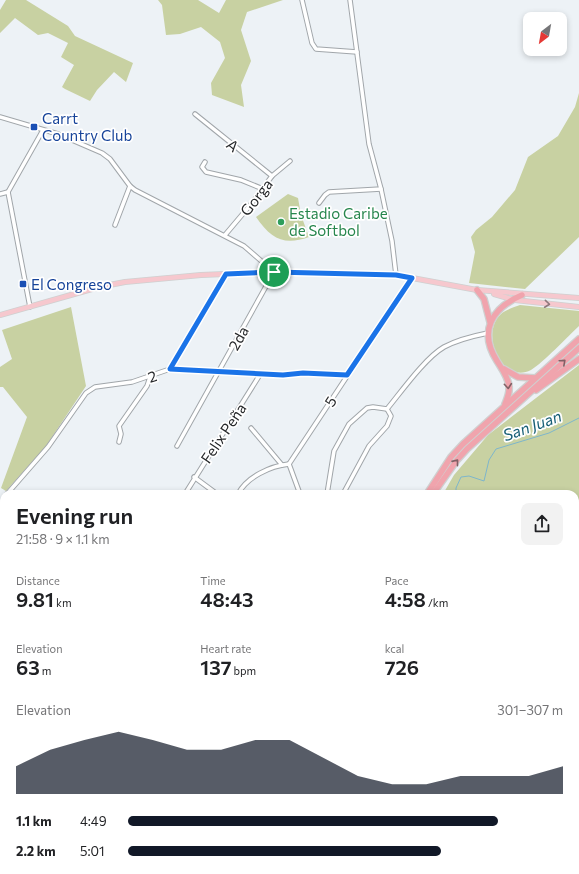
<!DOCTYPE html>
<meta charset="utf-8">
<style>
body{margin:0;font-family:Commissioner,sans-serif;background:#f2f2f2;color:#202124;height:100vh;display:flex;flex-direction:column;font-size:15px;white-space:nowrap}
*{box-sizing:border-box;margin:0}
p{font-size:13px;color:#757577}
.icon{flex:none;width:22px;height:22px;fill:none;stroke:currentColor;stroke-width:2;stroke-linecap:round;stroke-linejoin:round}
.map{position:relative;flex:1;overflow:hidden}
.side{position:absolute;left:0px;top:490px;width:579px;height:384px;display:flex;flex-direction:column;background:#fff;border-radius:12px 12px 0 0;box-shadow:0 2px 6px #0003}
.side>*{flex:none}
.needle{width:26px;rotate:211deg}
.fabs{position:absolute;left:523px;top:12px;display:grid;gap:8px}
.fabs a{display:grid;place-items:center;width:44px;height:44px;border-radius:8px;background:#fff;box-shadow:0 2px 6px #0003;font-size:20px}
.pin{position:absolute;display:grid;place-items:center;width:34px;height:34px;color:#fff;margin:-17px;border:2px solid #fff;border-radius:50%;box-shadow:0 1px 4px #0007}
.round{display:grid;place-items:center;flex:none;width:42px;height:42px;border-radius:8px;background:#f2f2f2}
.summary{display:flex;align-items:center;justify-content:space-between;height:68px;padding:0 16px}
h1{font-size:22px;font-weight:600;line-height:30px}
.stats{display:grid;grid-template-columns:repeat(3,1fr);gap:6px;height:68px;padding:4px 16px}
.stats div{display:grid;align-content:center}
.stats b{font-size:20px;font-weight:600}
.stats small{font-size:11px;font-weight:400}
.stats p{font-size:11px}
.chart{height:112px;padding:8px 16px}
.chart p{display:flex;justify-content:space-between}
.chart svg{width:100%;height:72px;margin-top:4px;fill:#111827;opacity:.7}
ul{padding:0 16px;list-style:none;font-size:13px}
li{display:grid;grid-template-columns:64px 48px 1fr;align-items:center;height:30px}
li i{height:10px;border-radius:5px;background:#111827}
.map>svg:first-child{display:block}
</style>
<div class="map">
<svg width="579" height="874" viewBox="0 0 579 874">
<rect width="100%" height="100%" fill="#edf2f6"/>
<!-- green -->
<g fill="#c8d1a2">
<polygon points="6,0 26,0 68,26 75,36 133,63 126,82 114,72 97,90 90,101 65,89 62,87 74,65 61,57 68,43 48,33 38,35 15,18 0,33 0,10"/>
<polygon points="158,0 198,0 219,13 226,0 283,0 247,12 241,30 251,61 241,85 244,107 212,95 211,83 225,58 220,42 201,27 180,34 166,35 162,5"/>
<polygon points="579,93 579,237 525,289 469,283 475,252 471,237 476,230 492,217 515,190 528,157 558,136 575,107"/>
<path d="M288,194L298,198L301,215L309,237C284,246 271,239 256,217Z"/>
<path d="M520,305L579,311V326C567,337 544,362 531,370C502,385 479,334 501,314C505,310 514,307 520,305Z"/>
<polygon points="71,307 86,386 46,446 6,491 1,488 27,417 3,387 0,387 0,367 12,359 2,330"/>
<polygon points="579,365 579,690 575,688 575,494 443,494 454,475 488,435"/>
<polygon points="319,870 378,870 380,872 379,874 316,874"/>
</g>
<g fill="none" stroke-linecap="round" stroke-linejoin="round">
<!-- stream -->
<g stroke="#7eb6cb" stroke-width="1">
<polyline points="456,494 456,488 461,477 469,476 484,481 489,460 496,449 549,433 579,418"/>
<polyline points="0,621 4,625"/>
<polyline points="0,648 4,648"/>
<polyline points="575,672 579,676"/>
</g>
<!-- minor casing -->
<g stroke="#a1a6aa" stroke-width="5.5">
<g id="minor">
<polyline points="302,0 312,43 316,49 357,52"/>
<polyline points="195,114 272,176"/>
<polyline points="0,117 58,134 102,153 110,159 130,186 135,190 244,246 274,272 177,446"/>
<polyline points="205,162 202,167 206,172 241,180 263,189"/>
<polyline points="381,189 392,241 396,275"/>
<polyline points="0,194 8,192"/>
<polyline points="319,203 325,195 329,192 381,189 369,144 350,0"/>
<polyline points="115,225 130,186"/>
<polyline points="225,235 252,203 272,176 290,161"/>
<polyline points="30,307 8,192 43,130"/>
<polyline points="170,369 226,274"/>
<path d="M387,409C401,392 425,358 444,347C457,340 473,336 488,333"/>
<polyline points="251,428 282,465"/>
<polyline points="119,442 121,434 119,426 147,386 150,377"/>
<polyline points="289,464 412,278"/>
<polyline points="289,464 300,494"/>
<polyline points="194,477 217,494"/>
<polyline points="7,494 48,447 86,393 95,387 132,382 170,369 283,375 303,373 347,375"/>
<polyline points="185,494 261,373"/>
<path d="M238,494C247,477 270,466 289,464"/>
<polyline points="327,494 334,451 349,424 367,408 373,407 387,409"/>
<polyline points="343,494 369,446 387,426 391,416 387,409"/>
<polyline points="0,527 4,526"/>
<polyline points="0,564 4,569"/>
<polyline points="0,598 4,594"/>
<polyline points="0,665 4,663"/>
<polyline points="0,721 4,755"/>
<polyline points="0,862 4,863"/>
<polyline points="25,870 35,874"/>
<polyline points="87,874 90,870"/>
<polyline points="175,874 178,870"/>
<polyline points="274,874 278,870"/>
</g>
</g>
<!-- major casing -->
<g stroke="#cfd0d0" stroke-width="6">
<g id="major">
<polyline points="494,294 515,300 579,307"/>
<polyline points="0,315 99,287 125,282 201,275 274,272 396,275 477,290 579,298"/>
</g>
</g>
<!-- highway casing -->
<g stroke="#cfd0d0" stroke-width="8">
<g id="highway">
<polyline points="477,290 484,299 490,322"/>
<polyline points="504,369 518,377 535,378"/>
<polyline points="536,390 579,359"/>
<path d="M505,404C507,399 510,393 509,386C508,377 502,369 497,361C478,331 492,308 522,295"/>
<polyline points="427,494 451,457 463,444 579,339"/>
<polyline points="433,494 457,460 467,449 579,348"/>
<polyline points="496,870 499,874"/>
<polyline points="503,870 507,874"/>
</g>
</g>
<!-- minor -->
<use href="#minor" stroke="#fff" stroke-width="3.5"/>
<!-- major -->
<use href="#major" stroke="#f6c8ce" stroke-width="4.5"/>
<!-- highway -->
<use href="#highway" stroke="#f0a4ad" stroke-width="5.5"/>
</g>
<!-- one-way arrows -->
<defs><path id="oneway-chevron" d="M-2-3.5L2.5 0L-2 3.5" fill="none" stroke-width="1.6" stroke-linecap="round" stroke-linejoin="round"/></defs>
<use stroke="#8e787c" href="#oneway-chevron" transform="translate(547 304) rotate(6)"/>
<g stroke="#816065">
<use href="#oneway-chevron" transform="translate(563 362) rotate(-42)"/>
<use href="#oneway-chevron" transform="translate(508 386) rotate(85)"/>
<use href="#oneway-chevron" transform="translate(456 462) rotate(-51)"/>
</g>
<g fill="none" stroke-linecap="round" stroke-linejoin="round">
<!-- route casing -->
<g stroke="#fff" stroke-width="8">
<polygon id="route" points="274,272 396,275 412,278 347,375 303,373 283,375 170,369 226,274"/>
</g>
<!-- route -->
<use href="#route" stroke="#1a73e8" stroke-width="5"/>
</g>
<!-- markers -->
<g fill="#1a4fb4" stroke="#fff" stroke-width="1.5">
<rect x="30" y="123" width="8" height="8" rx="2"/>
<rect x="19" y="280" width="8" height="8" rx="2"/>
</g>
<circle fill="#2e9e5b" stroke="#fff" stroke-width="1.5" cx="281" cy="222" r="4"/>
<g text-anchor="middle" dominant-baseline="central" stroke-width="3.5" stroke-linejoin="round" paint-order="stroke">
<!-- transit labels -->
<g font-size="15" fill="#164399" stroke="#fff" text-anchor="start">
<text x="42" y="118">Carrt<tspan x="42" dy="17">Country Club</tspan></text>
<text x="31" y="284">El Congreso</text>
</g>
<!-- street labels -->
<g font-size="15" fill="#26282a" stroke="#fff">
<text transform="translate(233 145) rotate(39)">A</text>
<text transform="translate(256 197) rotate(-52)">Gorga</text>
<text transform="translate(238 338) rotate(-61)">2da</text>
<text transform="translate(152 376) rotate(-18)">2</text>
<text transform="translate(330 401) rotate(-57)">5</text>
<text transform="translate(223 433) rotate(-56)">Felix Peña</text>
</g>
<!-- leisure labels -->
<g font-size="15" fill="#27864d" stroke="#fff" text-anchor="start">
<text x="289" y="213">Estadio Caribe<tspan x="289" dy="17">de Softbol</tspan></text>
</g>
<!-- water labels -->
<g font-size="16" font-style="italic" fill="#175f76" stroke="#fff">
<text transform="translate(532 425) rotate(-20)">San Juan</text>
</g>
</g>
</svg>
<div class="fabs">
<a><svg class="needle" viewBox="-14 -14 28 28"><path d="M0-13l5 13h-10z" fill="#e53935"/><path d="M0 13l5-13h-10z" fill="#757577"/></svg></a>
</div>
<div class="pin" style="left:274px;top:272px;background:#1e9e55"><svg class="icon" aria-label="arrive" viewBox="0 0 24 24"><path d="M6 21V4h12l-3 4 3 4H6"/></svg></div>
<section class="side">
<div class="summary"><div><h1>Evening run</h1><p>21:58 · 9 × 1.1 km</p></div><a class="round"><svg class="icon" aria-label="share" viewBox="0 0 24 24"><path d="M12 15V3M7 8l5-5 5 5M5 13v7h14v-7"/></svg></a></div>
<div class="stats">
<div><p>Distance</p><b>9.81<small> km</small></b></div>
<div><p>Time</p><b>48:43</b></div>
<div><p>Pace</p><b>4:58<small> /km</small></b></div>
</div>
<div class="stats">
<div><p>Elevation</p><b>63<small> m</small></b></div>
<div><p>Heart rate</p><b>137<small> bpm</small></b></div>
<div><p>kcal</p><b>726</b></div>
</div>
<div class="chart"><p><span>Elevation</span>301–307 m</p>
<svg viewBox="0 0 160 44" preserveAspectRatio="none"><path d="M0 44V27L10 17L20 11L30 6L40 11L50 17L60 17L70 11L80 11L90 22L100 33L110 38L120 38L130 33L140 33L150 33L160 27V44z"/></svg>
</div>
<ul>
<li><b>1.1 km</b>4:49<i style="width:85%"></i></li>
<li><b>2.2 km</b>5:01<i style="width:72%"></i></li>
</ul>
</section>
</div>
